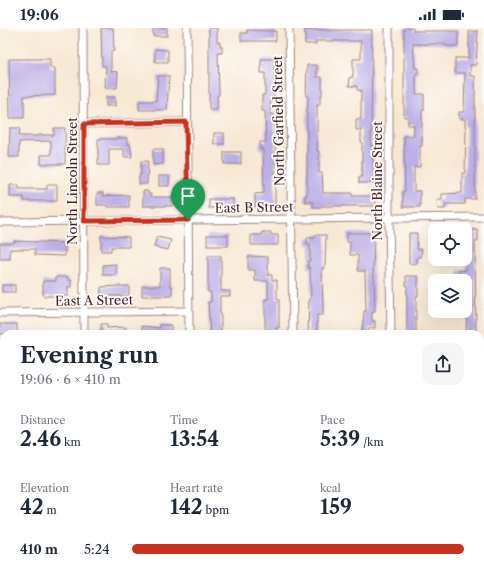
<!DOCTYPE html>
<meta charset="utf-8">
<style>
body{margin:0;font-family:"Libre Caslon Text",serif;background:#f6f6f7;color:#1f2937;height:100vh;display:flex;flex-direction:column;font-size:15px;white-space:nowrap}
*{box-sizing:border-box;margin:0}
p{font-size:13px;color:#747a83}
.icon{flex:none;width:22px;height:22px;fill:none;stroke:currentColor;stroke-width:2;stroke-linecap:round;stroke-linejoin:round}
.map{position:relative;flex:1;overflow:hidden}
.side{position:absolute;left:0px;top:302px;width:484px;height:242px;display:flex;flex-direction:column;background:#fff;border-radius:12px 12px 0 0;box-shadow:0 4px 16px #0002}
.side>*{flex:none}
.tools{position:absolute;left:428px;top:194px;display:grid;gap:8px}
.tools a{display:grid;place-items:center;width:44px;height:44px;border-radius:8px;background:#fff;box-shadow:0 4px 16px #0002;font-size:20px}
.pin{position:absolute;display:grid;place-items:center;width:34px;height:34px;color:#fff;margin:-41px -17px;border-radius:50% 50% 50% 0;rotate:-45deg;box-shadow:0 0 4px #0007}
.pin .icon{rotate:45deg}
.round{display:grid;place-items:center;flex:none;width:42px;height:42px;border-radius:12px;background:#f6f6f7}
.headline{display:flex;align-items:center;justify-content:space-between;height:68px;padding:0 20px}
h1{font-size:22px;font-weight:800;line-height:30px}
.figures{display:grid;grid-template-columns:repeat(3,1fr);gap:6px;height:68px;padding:4px 20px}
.figures div{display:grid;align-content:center}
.figures b{font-size:20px;font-weight:800}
.figures small{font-size:11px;font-weight:400}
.figures p{font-size:11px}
ul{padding:0 20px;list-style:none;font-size:13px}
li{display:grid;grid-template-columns:64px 48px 1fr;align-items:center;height:30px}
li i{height:10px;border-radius:5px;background:#c8321e}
.status{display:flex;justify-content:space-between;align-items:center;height:28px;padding:0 20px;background:#fff;direction:ltr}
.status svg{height:11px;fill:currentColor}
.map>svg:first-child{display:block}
</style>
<div class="status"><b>19:06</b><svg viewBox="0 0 49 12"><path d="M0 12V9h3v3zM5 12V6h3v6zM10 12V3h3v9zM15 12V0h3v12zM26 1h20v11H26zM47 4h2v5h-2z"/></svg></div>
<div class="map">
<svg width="484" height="544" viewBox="0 0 484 544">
<rect width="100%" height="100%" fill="#fdfcf7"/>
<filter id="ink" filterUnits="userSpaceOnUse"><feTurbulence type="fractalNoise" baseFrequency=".025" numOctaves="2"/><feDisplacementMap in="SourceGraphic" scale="8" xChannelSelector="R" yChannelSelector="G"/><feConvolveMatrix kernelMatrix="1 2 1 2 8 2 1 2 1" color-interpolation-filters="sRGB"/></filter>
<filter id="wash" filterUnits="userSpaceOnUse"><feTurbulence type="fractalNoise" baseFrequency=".012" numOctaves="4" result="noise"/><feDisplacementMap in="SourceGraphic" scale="16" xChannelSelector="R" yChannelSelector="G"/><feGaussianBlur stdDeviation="0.9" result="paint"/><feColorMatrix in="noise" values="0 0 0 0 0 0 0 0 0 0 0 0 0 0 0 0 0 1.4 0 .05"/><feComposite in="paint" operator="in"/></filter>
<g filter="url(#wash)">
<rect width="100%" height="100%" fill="#f7e8d4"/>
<!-- green -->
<g fill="#98de97" stroke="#717e61">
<rect x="480" y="380" width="4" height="106"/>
<rect x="0" y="386" width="4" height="143"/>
</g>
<g id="blocks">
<!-- building -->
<g fill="#baafe7">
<polygon points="101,0 113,0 114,23 111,23 111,43 118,44 117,60 105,60 106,38 102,38"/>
<rect x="153" y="0" width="14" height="8"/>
<polygon points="209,0 217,0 217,14 220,14 220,18 222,18 222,25 218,25 219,67 217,67 217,82 209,82"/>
<polygon points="404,0 413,0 413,3 458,3 458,18 445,18 445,16 413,16 415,40 418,40 418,46 416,46 416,66 424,66 424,82 422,82 422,118 420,118 420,139 414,139 414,163 420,163 420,179 403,179 403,163 405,163 404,108 414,108 414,97 408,97 408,89 404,89"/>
<polygon points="247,2 276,3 276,13 241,13 241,5 247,5"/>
<polygon points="305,2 372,2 371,118 373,118 373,155 359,155 359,149 362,149 362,114 361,114 361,102 356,102 356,91 361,91 361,62 357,62 357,58 349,58 350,49 353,49 353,31 361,31 361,13 316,13 316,16 305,16"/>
<polygon points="469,3 478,3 476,37 470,37 470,48 475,48 475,171 465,171 465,176 445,176 445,181 438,181 437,172 442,172 442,166 462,165 462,145 465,145 466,99 465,99 465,91 459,91 459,84 464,84 465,45 455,45 455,30 469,30"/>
<polygon points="155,21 168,22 168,34 155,34"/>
<polygon points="9,31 50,31 50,40 55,40 55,67 24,68 24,90 10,90"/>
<polygon points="261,31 274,31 274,71 271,71 270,86 274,86 275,103 275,179 255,179 255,166 264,165 263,121 260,121 260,114 266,114 265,83 262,83 262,67 265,67 265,45 261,45"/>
<polygon points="307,37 317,37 317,49 322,49 322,68 320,68 320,77 317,77 317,123 319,123 319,145 322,145 323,165 352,165 352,168 376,168 376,178 321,178 321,179 313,179 313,174 305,174 305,167 307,167 307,80 308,80 308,68 306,68"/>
<polygon points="158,48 169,48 167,82 139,82 139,73 156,73"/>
<rect x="106" y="69" width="9" height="9"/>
<polygon points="10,100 20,100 19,108 39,108 39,107 54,107 54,100 65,100 65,136 41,136 41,127 51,127 51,113 19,114 19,129 9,129"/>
<rect x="214" y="105" width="10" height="11"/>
<polygon points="116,110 127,110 127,116 130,116 132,129 124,129 124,121 109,121 109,137 98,137 98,111 116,111"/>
<polygon points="153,121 163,121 163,136 153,137"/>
<rect x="224" y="124" width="17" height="12"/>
<polygon points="141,133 148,133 147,156 139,156 139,147 141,147"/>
<rect x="159" y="148" width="10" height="10"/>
<polygon points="10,157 19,157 19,161 47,161 47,157 57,157 57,173 24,173 24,169 10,169"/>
<polygon points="143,163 148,163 148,166 151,166 151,169 172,169 172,178 143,178"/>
<polygon points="97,165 103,165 103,168 129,167 129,179 107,179 107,177 97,177"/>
<rect x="209" y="171" width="24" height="9"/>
<polygon points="465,202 478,202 478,213 475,213 476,305 466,305 467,281 465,281 465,249 458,249 458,243 466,242"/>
<polygon points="262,204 271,204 271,207 278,207 278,217 251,217 251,207 262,207"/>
<polygon points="347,205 374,205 373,247 374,247 375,284 372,284 372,293 375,293 375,300 369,300 369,306 362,306 364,283 366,283 365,243 358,243 358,227 350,227 350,214 347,214"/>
<polygon points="409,205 417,205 417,221 422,221 421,229 417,229 417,236 409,236"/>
<rect x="207" y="207" width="21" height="11"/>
<polygon points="315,207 326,207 325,240 322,240 323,287 317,287 317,306 308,306 309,271 311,271 310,240 308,240 308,233 310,233 310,217 307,217 307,210 315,210"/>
<polygon points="101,208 129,209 129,219 111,219 111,223 101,223"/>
<polygon points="157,209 171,212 168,222 154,219"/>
<polygon points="14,213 65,215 65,228 35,227 35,221 10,221 10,231 0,231 0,215 14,215"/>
<polygon points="208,228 221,228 221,263 230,263 230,268 220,268 220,288 221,288 221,306 210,306 208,274 211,274 211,264 208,264"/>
<polygon points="248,228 268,229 268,247 272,247 272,252 277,252 277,271 279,271 279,300 276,300 276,306 266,306 266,300 265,300 265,271 268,271 268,253 255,253 255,242 248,242"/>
<polygon points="116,236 116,247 103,247 103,237"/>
<polygon points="160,240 170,240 170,258 172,258 172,268 142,268 142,258 160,258"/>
<polygon points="406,248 418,248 418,268 416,268 416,306 407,306 407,258 406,258"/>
<polygon points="56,249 68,249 68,252 71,252 71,259 68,259 68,268 43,268 43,253 56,253"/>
<rect x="2" y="257" width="13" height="7"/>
<polygon points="119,258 129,258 129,268 101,268 101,259"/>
<rect x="0" y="296" width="17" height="10"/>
<polygon points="101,296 107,296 107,300 126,299 126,306 101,306"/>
<polygon points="160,297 171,297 171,306 142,306 142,298 160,300"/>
</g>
</g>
</g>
<g filter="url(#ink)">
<use href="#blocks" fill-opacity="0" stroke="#a08480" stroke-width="1"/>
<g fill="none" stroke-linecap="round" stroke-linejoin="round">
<!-- street casing -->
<g stroke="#a08480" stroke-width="9">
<g id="street">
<polyline points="83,0 84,306"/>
<polyline points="187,0 189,306"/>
<polyline points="289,0 293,306"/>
<polyline points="389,0 389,190 391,306"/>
<polyline points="84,96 186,94"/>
<polyline points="0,194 484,189"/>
<polyline points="0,285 189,283"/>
<polyline points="480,375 484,375"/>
<polyline points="0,386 4,386"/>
<polyline points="480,524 484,524"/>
<polyline points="0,529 4,529"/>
<polyline points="88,540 88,544"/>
<polyline points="191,540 191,544"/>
<polyline points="393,540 393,544"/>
</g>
</g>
<!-- street -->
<use href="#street" stroke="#fff" stroke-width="7"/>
</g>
</g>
<g fill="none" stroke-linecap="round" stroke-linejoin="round" filter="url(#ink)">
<!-- route casing -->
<g stroke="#fff" stroke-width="8">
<polygon id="route" points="186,94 188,192 84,193 84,96"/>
</g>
<!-- route -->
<use href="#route" stroke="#c8321e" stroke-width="5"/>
</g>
<g text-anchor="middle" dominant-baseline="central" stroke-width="3.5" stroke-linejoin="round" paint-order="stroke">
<!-- street labels -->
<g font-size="13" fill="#4a1f2b" stroke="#fdfcf7">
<text transform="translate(278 93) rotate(-91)">North Garfield Street</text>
<text transform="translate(72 153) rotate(-90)">North Lincoln Street</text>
<text transform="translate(377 153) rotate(-90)">North Blaine Street</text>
<text transform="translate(254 179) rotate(-1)">East B Street</text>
<text transform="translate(94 272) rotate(-1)">East A Street</text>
</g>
</g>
</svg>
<div class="tools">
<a><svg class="icon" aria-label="locate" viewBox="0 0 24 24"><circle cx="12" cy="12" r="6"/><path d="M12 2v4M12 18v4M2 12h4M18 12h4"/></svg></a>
<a><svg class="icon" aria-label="layers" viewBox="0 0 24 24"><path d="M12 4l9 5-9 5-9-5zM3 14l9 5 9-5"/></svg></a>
</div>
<div class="pin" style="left:188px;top:192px;background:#1e9e55"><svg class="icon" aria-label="arrive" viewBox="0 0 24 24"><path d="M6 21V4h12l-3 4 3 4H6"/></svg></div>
<section class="side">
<div class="headline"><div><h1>Evening run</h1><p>19:06 · 6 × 410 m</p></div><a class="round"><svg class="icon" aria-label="share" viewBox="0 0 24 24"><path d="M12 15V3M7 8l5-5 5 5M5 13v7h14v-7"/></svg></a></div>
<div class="figures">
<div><p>Distance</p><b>2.46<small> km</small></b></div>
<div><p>Time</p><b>13:54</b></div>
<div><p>Pace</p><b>5:39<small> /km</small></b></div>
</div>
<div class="figures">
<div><p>Elevation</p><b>42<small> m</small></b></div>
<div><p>Heart rate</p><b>142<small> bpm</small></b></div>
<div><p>kcal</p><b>159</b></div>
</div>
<ul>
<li><b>410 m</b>5:24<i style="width:100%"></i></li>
</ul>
</section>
</div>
